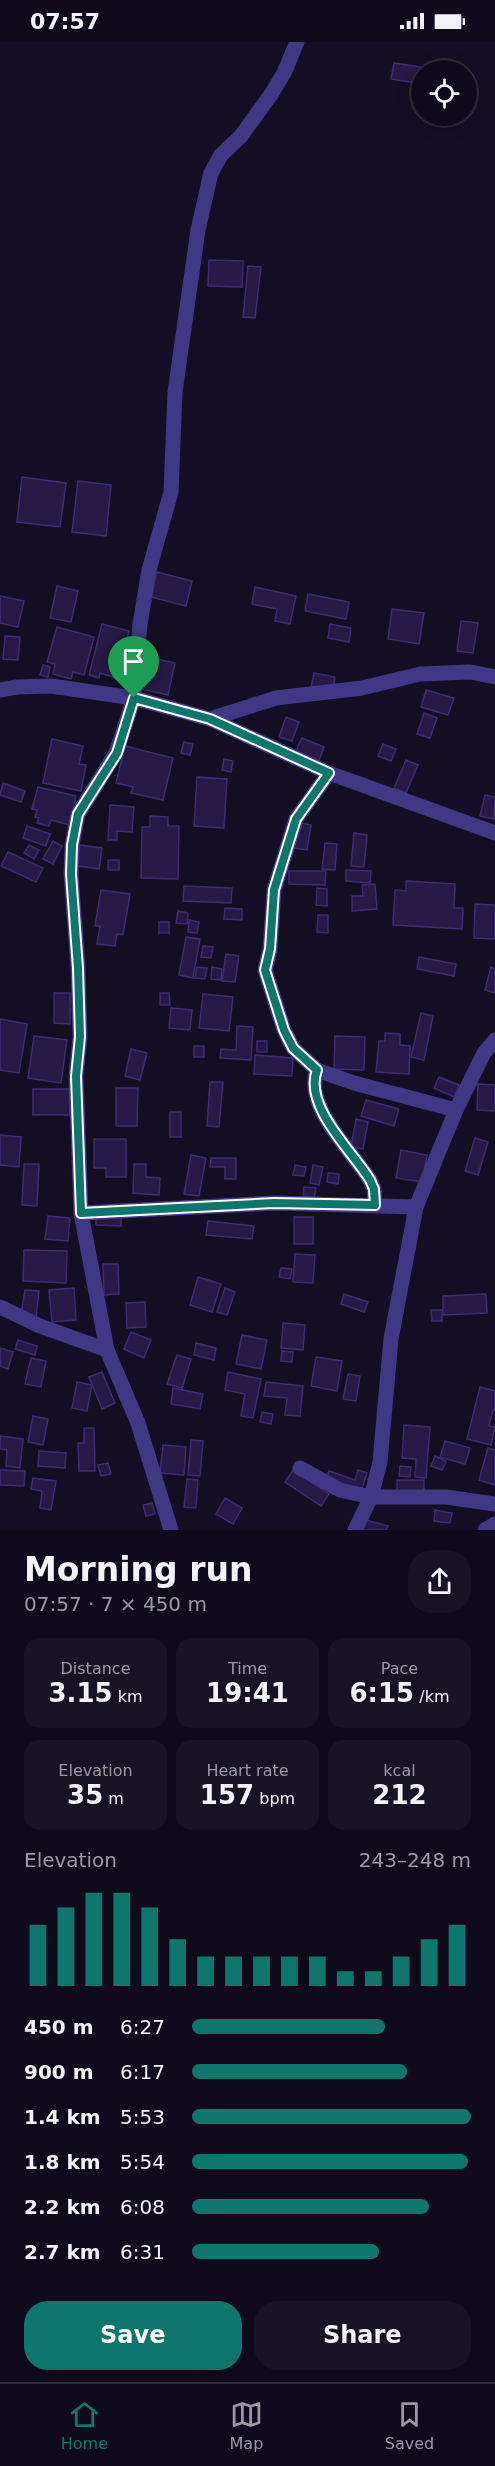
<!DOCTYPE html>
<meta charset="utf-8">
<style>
body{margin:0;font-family:"DejaVu Sans",sans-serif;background:#171324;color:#f1f3f6;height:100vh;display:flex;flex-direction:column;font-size:22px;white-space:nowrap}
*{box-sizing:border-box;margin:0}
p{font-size:20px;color:#9b9aa3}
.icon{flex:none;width:33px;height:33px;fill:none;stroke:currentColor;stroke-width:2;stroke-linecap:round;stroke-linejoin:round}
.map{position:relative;height:1488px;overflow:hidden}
.drawer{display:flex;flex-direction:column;background:#0e0a1b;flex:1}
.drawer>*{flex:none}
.fabs{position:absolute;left:411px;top:18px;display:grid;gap:12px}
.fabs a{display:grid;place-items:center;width:66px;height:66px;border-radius:50%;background:#0e0a1b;box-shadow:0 3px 15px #0003,0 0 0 2px #2e2b3a;font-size:30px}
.pin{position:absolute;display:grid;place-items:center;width:51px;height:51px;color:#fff;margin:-62px -26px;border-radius:50% 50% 50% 0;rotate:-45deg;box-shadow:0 0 6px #0007}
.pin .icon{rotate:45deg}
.round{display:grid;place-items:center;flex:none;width:63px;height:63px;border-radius:24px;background:#171324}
.summary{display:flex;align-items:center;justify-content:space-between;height:102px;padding:0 24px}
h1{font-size:33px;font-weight:600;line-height:45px}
.metrics{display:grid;grid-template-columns:repeat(3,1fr);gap:9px;height:102px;padding:6px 24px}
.metrics div{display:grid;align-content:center;border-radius:15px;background:#171324;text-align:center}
.metrics b{font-size:26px;font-weight:600}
.metrics small{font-size:16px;font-weight:400}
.metrics p{font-size:16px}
.chart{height:168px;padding:12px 24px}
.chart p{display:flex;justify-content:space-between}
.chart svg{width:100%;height:108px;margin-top:6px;stroke:#0f766e;stroke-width:6}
.action{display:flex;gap:12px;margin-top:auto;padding:12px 24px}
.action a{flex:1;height:69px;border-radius:24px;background:#0f766e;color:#fff;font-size:24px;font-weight:600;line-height:69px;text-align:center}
.action a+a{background:#171324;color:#f1f3f6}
ul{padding:0 24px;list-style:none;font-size:20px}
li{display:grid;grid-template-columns:96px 72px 1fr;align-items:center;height:45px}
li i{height:15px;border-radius:8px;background:#0f766e}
.status{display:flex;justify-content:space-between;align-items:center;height:42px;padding:0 30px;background:#0e0a1b;direction:ltr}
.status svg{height:16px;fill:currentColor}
.tab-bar{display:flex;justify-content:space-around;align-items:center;height:84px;border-top:2px solid #2e2b3a;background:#0e0a1b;font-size:16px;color:#9b9aa3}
.tab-bar a{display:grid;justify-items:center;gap:3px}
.tab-bar .on{color:#0f766e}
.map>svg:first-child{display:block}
</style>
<div class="status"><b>07:57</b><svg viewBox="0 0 49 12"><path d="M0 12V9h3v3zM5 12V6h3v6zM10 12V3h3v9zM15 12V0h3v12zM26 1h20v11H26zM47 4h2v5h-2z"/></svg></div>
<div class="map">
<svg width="495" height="1488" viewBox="0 0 495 1488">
<rect width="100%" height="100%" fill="#130e24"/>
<!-- building -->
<g fill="#261945" stroke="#3e2b72" stroke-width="1.5">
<polygon points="394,21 427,26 427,28 422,28 422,42 391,37"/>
<polygon points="209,218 243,219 242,245 208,244"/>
<polygon points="248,224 261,225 255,276 243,275"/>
<polygon points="22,435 66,441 60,485 17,480"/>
<polygon points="78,439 111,443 106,494 72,490"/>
<polygon points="157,530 192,539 186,564 151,555"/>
<polygon points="57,544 78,549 71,580 50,576"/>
<polygon points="255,545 296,554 290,582 275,579 277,567 252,562"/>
<polygon points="308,552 349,560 346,577 305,569"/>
<polygon points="0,554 24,559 18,585 0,581"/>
<polygon points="392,567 424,571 419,602 388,597"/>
<polygon points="461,579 478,581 473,611 457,609"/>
<polygon points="102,582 129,589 116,636 100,631 99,636 89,633"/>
<polygon points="330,582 351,586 349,600 328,596"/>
<polygon points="57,585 94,595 84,633 73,630 71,637 53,632 55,622 47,620"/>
<polygon points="5,594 20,595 18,618 3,617"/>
<polygon points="148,615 175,621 168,653 141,647"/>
<polygon points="43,623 50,625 48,635 40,633"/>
<polygon points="314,631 335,635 333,649 311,645"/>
<polygon points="426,648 454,656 448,673 421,665"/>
<polygon points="424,671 437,676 430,696 417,692"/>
<polygon points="286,675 299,680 292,699 279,695"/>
<polygon points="302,696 324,705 318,721 295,711"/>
<polygon points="52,697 83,704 79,722 86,723 81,749 43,741"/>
<polygon points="184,700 193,702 190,713 181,711"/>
<polygon points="383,702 396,707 391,719 378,714"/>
<polygon points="125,704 173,716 163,758 131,751 133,745 116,741"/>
<polygon points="224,717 233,719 231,730 222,728"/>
<polygon points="406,718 418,723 406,751 394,746"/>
<polygon points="197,735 227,737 224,786 194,784"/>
<polygon points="3,741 25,749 21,760 0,753"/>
<polygon points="38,745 76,754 69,783 51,778 49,784 37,781 39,776 35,775 37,768 32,767"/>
<polygon points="485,753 495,755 494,777 480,774"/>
<polygon points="110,763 134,765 132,790 117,789 117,798 108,798"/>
<polygon points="150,774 168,775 168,784 179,784 178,837 141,836 142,785 150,785"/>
<polygon points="298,780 311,783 307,808 294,806"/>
<polygon points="27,784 50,792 46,804 23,796"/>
<polygon points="354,791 367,793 364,825 351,824"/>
<polygon points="53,799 62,804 53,822 43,817"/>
<polygon points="325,801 337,802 335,828 322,827"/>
<polygon points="29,803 39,808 34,817 24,811"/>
<polygon points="80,803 102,806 99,827 77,824"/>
<polygon points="8,810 43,826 36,840 1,824"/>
<rect x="108" y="818" width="11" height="10"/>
<polygon points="346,828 371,829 370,841 346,839"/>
<polygon points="289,829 326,829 325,843 289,842"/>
<polygon points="406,839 455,842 454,866 463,866 462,887 393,883 395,848 406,849"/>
<polygon points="375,842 377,867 352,869 352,854 363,854 362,843"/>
<polygon points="184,844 232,846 231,861 183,859"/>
<polygon points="317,846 327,847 327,864 316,863"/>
<polygon points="101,848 130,852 123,893 117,892 115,904 97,902 100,884 95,884"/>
<polygon points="475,862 495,863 495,897 474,896"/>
<polygon points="225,866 242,867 242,878 224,877"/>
<polygon points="178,869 188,871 187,882 176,881"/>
<polygon points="318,873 328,873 328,891 317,890"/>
<polygon points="189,878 199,880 197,891 188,890"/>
<rect x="159" y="880" width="10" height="11"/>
<polygon points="186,895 200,897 193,936 179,933"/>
<polygon points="203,904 213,905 211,916 201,915"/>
<polygon points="226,912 239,914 235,940 222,939"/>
<polygon points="419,915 456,922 454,934 417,927"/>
<polygon points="197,925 207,926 205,937 195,936"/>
<polygon points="212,925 222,927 221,938 211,937"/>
<polygon points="491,925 495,927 495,951 485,948"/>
<polygon points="54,951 70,951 70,982 54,981"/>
<polygon points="160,951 169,951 170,963 160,963"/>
<polygon points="203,952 233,955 229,989 199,986"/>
<polygon points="171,966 192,968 190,988 169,986"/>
<polygon points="421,971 433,974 424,1018 411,1015"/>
<polygon points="0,977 27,982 19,1031 0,1028"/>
<polygon points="237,984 253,985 251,1018 220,1016 221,1007 236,1008"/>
<polygon points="385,991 400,992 400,1003 410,1004 409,1032 376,1030 379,999 385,999"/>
<polygon points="34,994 67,998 61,1041 28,1036"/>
<polygon points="335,994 365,995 364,1028 334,1027"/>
<rect x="257" y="999" width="10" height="11"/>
<rect x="194" y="1004" width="10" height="11"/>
<polygon points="131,1007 147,1011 140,1038 125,1034"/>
<polygon points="255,1013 293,1016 292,1034 254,1032"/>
<polygon points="439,1035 459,1043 454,1055 434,1046"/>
<polygon points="210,1040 223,1040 219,1085 207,1084"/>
<polygon points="478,1042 495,1043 495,1069 477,1068"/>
<polygon points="116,1046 138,1046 137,1084 116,1084"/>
<rect x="33" y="1047" width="37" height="26"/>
<polygon points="366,1058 399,1067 394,1084 361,1074"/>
<rect x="170" y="1070" width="11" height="25"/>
<polygon points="356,1077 368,1080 363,1107 351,1105"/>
<polygon points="0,1093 21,1095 19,1125 0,1123"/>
<polygon points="475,1096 488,1100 478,1133 465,1129"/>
<polygon points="94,1097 126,1097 126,1135 106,1135 106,1126 94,1126"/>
<polygon points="401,1108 427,1113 422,1140 396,1136"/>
<polygon points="191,1113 206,1116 199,1154 184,1152"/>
<polygon points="211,1116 236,1116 236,1137 225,1137 225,1125 210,1125"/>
<polygon points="24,1122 39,1122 37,1164 22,1163"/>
<polygon points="134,1122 146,1122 146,1135 160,1136 159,1153 133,1151"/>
<polygon points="295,1123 306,1125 304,1134 293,1133"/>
<polygon points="313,1123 323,1125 319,1143 310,1141"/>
<polygon points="328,1131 339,1132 338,1142 327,1140"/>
<polygon points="304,1145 316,1146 314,1156 303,1154"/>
<polygon points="96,1172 121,1172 121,1184 96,1183"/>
<polygon points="48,1174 70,1176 68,1199 45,1197"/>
<rect x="294" y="1175" width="19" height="27"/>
<polygon points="208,1179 254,1184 252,1197 206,1193"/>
<polygon points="24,1208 67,1209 66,1241 23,1239"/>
<polygon points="295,1212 315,1213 313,1241 293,1240"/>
<polygon points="103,1222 118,1222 119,1252 104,1253"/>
<polygon points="281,1226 292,1227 290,1237 279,1235"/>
<polygon points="198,1235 221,1242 212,1270 190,1263"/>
<polygon points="74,1246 76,1278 52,1280 49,1248"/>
<polygon points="225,1246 235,1250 227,1273 217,1270"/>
<polygon points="25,1248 39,1249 36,1275 21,1273"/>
<polygon points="344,1252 368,1260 364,1270 341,1262"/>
<polygon points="486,1252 487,1271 443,1273 443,1254"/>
<polygon points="145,1260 146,1285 127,1286 126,1261"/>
<polygon points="431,1268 442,1268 442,1279 432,1279"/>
<polygon points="283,1281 305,1283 303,1308 281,1306"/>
<polygon points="131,1290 151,1298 144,1316 124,1307"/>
<polygon points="242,1293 267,1298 261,1327 236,1322"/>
<polygon points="18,1298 37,1304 35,1313 15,1307"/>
<polygon points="196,1301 216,1306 214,1318 194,1313"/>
<polygon points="0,1306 13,1310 8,1327 0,1324"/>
<polygon points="282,1309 293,1310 292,1320 281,1319"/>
<polygon points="177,1313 191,1317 182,1346 167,1342"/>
<polygon points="316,1315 342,1319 337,1349 311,1344"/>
<polygon points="31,1316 46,1319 41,1345 25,1342"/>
<polygon points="102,1330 115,1361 102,1367 89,1335"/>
<polygon points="228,1330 261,1337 253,1376 241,1374 245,1352 225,1348"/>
<polygon points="348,1332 360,1334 356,1359 343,1357"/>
<polygon points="77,1340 92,1343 87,1369 72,1366"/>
<polygon points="266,1340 303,1344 300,1374 285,1373 287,1356 264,1354"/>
<polygon points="480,1345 495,1349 495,1369 493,1368 489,1384 495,1385 491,1403 467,1397"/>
<polygon points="173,1346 203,1352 200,1367 171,1362"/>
<polygon points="262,1370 273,1372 271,1382 260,1380"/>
<polygon points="33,1374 48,1377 43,1403 28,1400"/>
<polygon points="404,1383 430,1385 426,1436 415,1435 416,1417 402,1416"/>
<polygon points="84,1386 94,1386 95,1429 79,1429 78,1401 84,1401"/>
<polygon points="0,1394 23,1397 20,1426 6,1424 7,1408 0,1407"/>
<polygon points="191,1398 203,1399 200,1434 188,1433"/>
<polygon points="445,1399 470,1406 465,1422 440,1415"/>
<polygon points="163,1403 186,1405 184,1433 160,1431"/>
<polygon points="488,1406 495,1408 495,1443 479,1438"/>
<polygon points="39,1409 66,1411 65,1426 38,1424"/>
<polygon points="435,1414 446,1419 442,1428 431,1424"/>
<polygon points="108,1421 111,1432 101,1434 98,1423"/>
<polygon points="400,1424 411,1425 410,1435 399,1434"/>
<polygon points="0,1428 25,1429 24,1444 0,1443"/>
<polygon points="293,1428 329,1452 321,1464 285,1440"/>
<polygon points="358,1428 367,1431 361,1450 326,1438 329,1429 355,1438"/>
<polygon points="33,1436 56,1439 51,1468 40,1466 42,1449 31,1447"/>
<polygon points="187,1437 198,1438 196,1466 184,1465"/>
<rect x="397" y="1438" width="27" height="15"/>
<polygon points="225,1456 242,1466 233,1482 216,1472"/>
<polygon points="152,1461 155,1472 146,1474 143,1463"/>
<polygon points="435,1468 452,1471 450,1481 434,1479"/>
<polygon points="366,1478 388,1484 386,1488 363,1488"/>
</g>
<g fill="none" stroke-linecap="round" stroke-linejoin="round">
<!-- minor -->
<g stroke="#403884" stroke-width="15">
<polyline points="0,648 17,645 51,644 134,656 210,677 329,731 495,791"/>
<polyline points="210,677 276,656 362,646 420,632 470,630 495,635"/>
<polyline points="329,731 296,777 274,848 270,907 265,928 284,988 293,1006 317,1028 354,1041 456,1068"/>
<path d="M317,1028C303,1064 353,1110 370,1138L374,1147L375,1163"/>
<polyline points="81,1171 275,1161 416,1165"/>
<polyline points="0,1265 40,1284 107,1308"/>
<polyline points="300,1426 340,1448 371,1455 446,1455 495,1462"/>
<polyline points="171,1488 138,1381 107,1308 81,1171 76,1034 80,995 78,925 71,832 72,803 78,772 116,711 134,656 140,582 149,528 171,450 175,350 198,188 211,131 221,113 241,94 272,51 284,31 297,0"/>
<polyline points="355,1488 371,1455 380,1420 391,1297 416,1165 456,1068 484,1011 495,998"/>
<polyline points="485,1488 495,1482"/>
</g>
</g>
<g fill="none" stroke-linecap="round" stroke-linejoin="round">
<!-- route casing -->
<g stroke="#fff" stroke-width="12">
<path id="route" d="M134,656L210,677L329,731L296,777L274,848L270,907L265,928L284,988L293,1006L317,1028C303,1064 353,1110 370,1138L374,1147L375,1163L274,1161L81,1171L76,1034L80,995L78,926L71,832L72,803L78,772L117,711Z"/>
</g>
<!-- route -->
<use href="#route" stroke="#0f766e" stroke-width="8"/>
</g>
</svg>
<div class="fabs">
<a><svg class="icon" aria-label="locate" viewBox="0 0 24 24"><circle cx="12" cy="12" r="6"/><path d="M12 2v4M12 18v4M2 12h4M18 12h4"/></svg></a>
</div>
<div class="pin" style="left:134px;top:656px;background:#1e9e55"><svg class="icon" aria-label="arrive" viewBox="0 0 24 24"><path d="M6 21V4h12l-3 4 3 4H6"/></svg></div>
</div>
<section class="drawer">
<div class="summary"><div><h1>Morning run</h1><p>07:57 · 7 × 450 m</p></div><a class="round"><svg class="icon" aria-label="share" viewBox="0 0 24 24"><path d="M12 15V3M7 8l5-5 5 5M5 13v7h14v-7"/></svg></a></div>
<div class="metrics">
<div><p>Distance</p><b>3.15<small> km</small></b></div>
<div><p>Time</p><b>19:41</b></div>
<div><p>Pace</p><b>6:15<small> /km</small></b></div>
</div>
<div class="metrics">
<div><p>Elevation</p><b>35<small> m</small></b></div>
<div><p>Heart rate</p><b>157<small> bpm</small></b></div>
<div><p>kcal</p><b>212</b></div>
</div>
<div class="chart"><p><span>Elevation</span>243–248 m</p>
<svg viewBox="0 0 160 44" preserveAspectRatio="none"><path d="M5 44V19M15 44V12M25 44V6M35 44V6M45 44V12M55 44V25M65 44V32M75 44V32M85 44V32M95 44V32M105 44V32M115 44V38M125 44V38M135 44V32M145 44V25M155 44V19"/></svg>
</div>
<ul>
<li><b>450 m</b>6:27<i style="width:69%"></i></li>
<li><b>900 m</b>6:17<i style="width:77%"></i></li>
<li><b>1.4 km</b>5:53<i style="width:100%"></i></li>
<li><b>1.8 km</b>5:54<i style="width:99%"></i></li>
<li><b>2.2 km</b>6:08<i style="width:85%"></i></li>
<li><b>2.7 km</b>6:31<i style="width:67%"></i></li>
</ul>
<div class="action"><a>Save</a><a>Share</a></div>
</section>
<nav class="tab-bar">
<a class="on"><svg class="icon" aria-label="home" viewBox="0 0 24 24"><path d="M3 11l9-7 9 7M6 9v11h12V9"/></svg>Home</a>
<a><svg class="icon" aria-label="map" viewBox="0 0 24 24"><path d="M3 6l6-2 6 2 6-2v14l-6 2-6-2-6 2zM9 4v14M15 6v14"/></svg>Map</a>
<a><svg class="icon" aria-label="saved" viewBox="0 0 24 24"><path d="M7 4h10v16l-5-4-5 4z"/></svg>Saved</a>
</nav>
